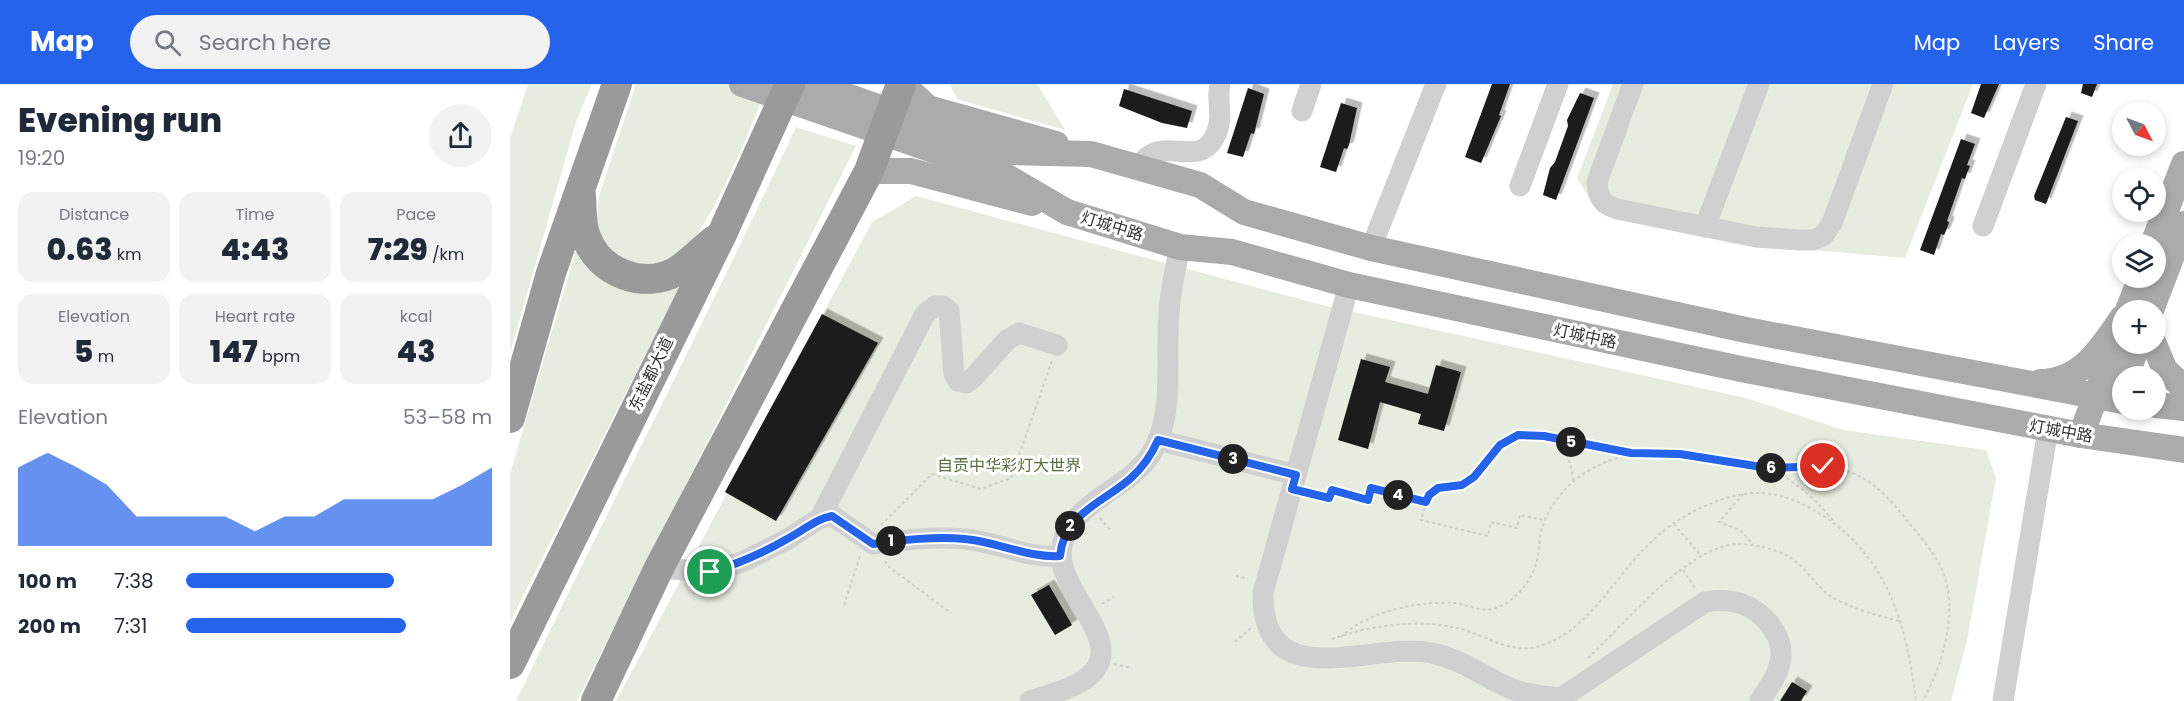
<!DOCTYPE html>
<meta charset="utf-8">
<style>
body{margin:0;font-family:Poppins,"Noto Sans SC",sans-serif;background:#f2f2f3;color:#1f2937;height:100vh;display:flex;flex-direction:column;font-size:22px;white-space:nowrap}
*{box-sizing:border-box;margin:0}
p{font-size:20px;color:#747a83}
.icon{flex:none;width:33px;height:33px;fill:none;stroke:currentColor;stroke-width:2;stroke-linecap:round;stroke-linejoin:round}
.map{position:relative;flex:1;overflow:hidden}
.sheet{display:flex;flex-direction:column;background:#fff;width:510px}
.sheet>*{flex:none}
.needle{width:39px;rotate:131deg}
.tools{position:absolute;left:1602px;top:18px;display:grid;gap:12px}
.tools a{display:grid;place-items:center;width:54px;height:54px;border-radius:50%;background:#fff;box-shadow:0 3px 9px #0003;font-size:30px}
.pin{position:absolute;display:grid;place-items:center;width:51px;height:51px;color:#fff;margin:-26px;border:3px solid #fff;border-radius:50%;box-shadow:0 2px 6px #0007}
.km{position:absolute;width:30px;height:30px;margin:-15px;border-radius:50%;background:#222;color:#fff;font-size:16px;line-height:30px;text-align:center}
.round{display:grid;place-items:center;flex:none;width:63px;height:63px;border-radius:32px;background:#f2f2f3}
.headline{display:flex;align-items:center;justify-content:space-between;height:102px;padding:0 18px}
h1{font-size:33px;font-weight:800;line-height:45px}
.stats{display:grid;grid-template-columns:repeat(3,1fr);gap:9px;height:102px;padding:6px 18px}
.stats div{display:grid;align-content:center;border-radius:15px;background:#f2f2f3;text-align:center}
.stats b{font-size:30px;font-weight:800}
.stats small{font-size:16px;font-weight:400}
.stats p{font-size:16px}
.chart{height:168px;padding:12px 18px}
.chart p{display:flex;justify-content:space-between}
.chart svg{width:100%;height:108px;margin-top:6px;fill:#2563eb;opacity:.7}
ul{padding:0 18px;list-style:none;font-size:20px}
li{display:grid;grid-template-columns:96px 72px 1fr;align-items:center;height:45px}
li i{height:15px;border-radius:8px;background:#2563eb}
header{display:flex;align-items:center;gap:36px;box-sizing:border-box;height:84px;padding:0 30px;background:#2563eb;color:#fff}
header strong{font-size:28px}
nav{display:flex;gap:33px;margin-inline-start:auto;font-size:21px}
.search{width:420px;height:54px;background:#f2f2f3;display:flex;align-items:center;gap:15px;box-sizing:border-box;padding:0 21px;border-radius:33px;color:#747a83;font-size:22px}
main{display:flex;flex:1;min-height:0}
.map>svg:first-child{display:block}
</style>
<header>
<strong>Map</strong>
<div class="search"><svg class="icon" aria-label="search" viewBox="0 0 24 24"><circle cx="10" cy="10" r="6"/><path d="M15 15l6 6"/></svg>Search here</div>
<nav><a>Map</a><a>Layers</a><a>Share</a></nav>
</header>
<main>
<section class="sheet">
<div class="headline"><div><h1>Evening run</h1><p>19:20</p></div><a class="round"><svg class="icon" aria-label="share" viewBox="0 0 24 24"><path d="M12 15V3M7 8l5-5 5 5M5 13v7h14v-7"/></svg></a></div>
<div class="stats">
<div><p>Distance</p><b>0.63<small> km</small></b></div>
<div><p>Time</p><b>4:43</b></div>
<div><p>Pace</p><b>7:29<small> /km</small></b></div>
</div>
<div class="stats">
<div><p>Elevation</p><b>5<small> m</small></b></div>
<div><p>Heart rate</p><b>147<small> bpm</small></b></div>
<div><p>kcal</p><b>43</b></div>
</div>
<div class="chart"><p><span>Elevation</span>53–58 m</p>
<svg viewBox="0 0 160 44" preserveAspectRatio="none"><path d="M0 44V12L10 6L20 12L30 19L40 32L50 32L60 32L70 32L80 38L90 32L100 32L110 25L120 25L130 25L140 25L150 19L160 12V44z"/></svg>
</div>
<ul>
<li><b>100 m</b>7:38<i style="width:68%"></i></li>
<li><b>200 m</b>7:31<i style="width:72%"></i></li>
</ul>
</section>
<div class="map">
<svg width="1674" height="617" viewBox="0 0 1674 617">
<defs>
<filter id="shadow"><feDropShadow dx="5.5" dy="-5.5" stdDeviation="0" flood-color="#0004"/></filter>
</defs>
<rect width="100%" height="100%" fill="#fff"/>
<!-- green -->
<g fill="#e6ecdf">
<polygon points="18,0 82,0 66,38 0,269 0,55"/>
<path d="M126,0H258C240,45 200,152 161,179C155,183 146,184 139,187L97,169L86,147L89,112Z"/>
<polygon points="440,0 527,0 555,46 447,15"/>
<polygon points="1103,0 1463,0 1395,174 1238,160 1088,128 1067,94"/>
<path d="M286,43L346,62L67,617H6C98,425 196,236 286,43Z"/>
<polygon points="406,112 812,221 1236,314 1334,346 1476,366 1486,394 1457,557 1441,617 106,617 362,138"/>
<polygon points="68,159 173,196 0,538 0,390"/>
</g>
<!-- building -->
<g fill="#1a1a1a" filter="url(#shadow)">
<polygon points="982,0 1000,0 989,31 991,32 971,79 955,73"/>
<polygon points="1471,0 1489,0 1474,34 1461,29"/>
<polygon points="1573,0 1587,0 1582,13 1571,9"/>
<polygon points="738,4 754,10 744,50 741,49 733,73 717,69"/>
<polygon points="614,5 682,27 677,44 652,39 609,22"/>
<polygon points="1070,9 1084,14 1046,116 1033,111 1040,84 1045,78 1058,42 1057,36"/>
<polygon points="831,19 847,24 839,61 837,65 834,64 826,88 810,83"/>
<polygon points="1556,33 1568,37 1536,120 1525,116 1524,112"/>
<polygon points="1451,55 1465,60 1457,81 1460,82 1457,89 1455,95 1452,94 1437,137 1439,138 1438,142 1434,151 1431,150 1424,171 1410,166"/>
<polygon points="312,230 368,259 266,437 215,408"/>
<polygon points="851,275 880,283 875,298 918,310 926,281 951,288 934,347 908,340 911,330 870,318 858,365 828,356"/>
<polygon points="539,501 562,541 545,551 521,511"/>
<polygon points="1282,598 1297,607 1291,617 1270,617"/>
</g>
<g fill="none" stroke-linecap="round" stroke-linejoin="round">
<!-- path -->
<g stroke="#cdcdcd" stroke-width="2" stroke-dasharray="3 3" stroke-linecap="butt">
<path d="M1047,355C1057,368 1062,381 1063,398"/>
<path d="M1261,385C1287,399 1306,415 1325,439"/>
<path d="M798,409L819,414L822,406L858,416L861,404L916,418C923,398 939,408 954,400C971,391 976,370 992,360C997,357 1004,352 1009,351C1034,346 1090,365 1119,369"/>
<polyline points="1233,410 1209,438 1230,446 1243,460"/>
<polyline points="916,418 911,436 978,452 981,438 1007,444 1010,431 1034,436"/>
<polyline points="590,434 602,448"/>
<polyline points="1164,440 1191,472"/>
<polyline points="371,441 422,390 471,405 501,394 542,277"/>
<polyline points="375,477 379,483 441,529"/>
<polyline points="1173,486 1185,504"/>
<polyline points="726,492 738,495"/>
<polyline points="592,520 604,513"/>
<polyline points="334,521 350,472"/>
<path d="M831,553C858,527 908,517 945,519C961,521 972,530 989,523C1009,514 1025,493 1028,471C1030,462 1029,452 1032,444C1042,413 1066,390 1096,378C1141,359 1200,374 1248,382C1277,387 1308,378 1337,387C1363,396 1379,414 1396,435C1409,452 1427,470 1434,491C1448,532 1432,581 1413,617"/>
<path d="M822,555C858,542 905,535 943,543C974,549 1001,573 1033,561C1082,543 1104,493 1140,459C1161,438 1186,424 1213,415C1252,402 1281,411 1315,433C1380,477 1397,544 1406,617"/>
<polyline points="725,558 741,544"/>
<path d="M1078,574C1113,541 1168,475 1214,462C1234,457 1258,463 1276,471C1295,481 1304,500 1319,511C1340,525 1368,531 1392,538"/>
<polyline points="604,580 622,584"/>
</g>
<!-- minor -->
<g stroke="#d0d0d0" stroke-width="21">
<path d="M1123,0L1087,98C1088,114 1092,120 1107,125L1246,153L1290,156H1303L1313,152L1322,139L1373,0"/>
<polyline points="792,27 801,0"/>
<path d="M629,83C651,46 689,89 706,50C714,32 706,17 710,0"/>
<polyline points="1010,102 1048,0"/>
<polyline points="1473,142 1526,0"/>
<polyline points="1195,143 1249,0"/>
<polyline points="861,164 926,0"/>
<path d="M839,201L753,509C752,617 867,554 926,570C954,577 976,594 1002,605C1017,611 1035,612 1051,614L1195,518C1202,517 1211,516 1218,517C1247,519 1277,549 1270,579C1267,593 1257,606 1250,617"/>
<polyline points="648,356 786,391"/>
<polyline points="310,434 415,230 425,222 433,222 439,227 444,290 448,297 456,299 463,294 497,256 509,249 547,261"/>
<path d="M149,484L200,488L232,478L278,455L310,434L323,432L363,460C393,456 425,452 455,455C488,458 518,475 550,472"/>
<path d="M520,617C535,612 552,608 567,600C633,565 541,509 552,461C562,416 623,405 644,365C665,325 655,274 659,230C660,208 665,186 670,163"/>
<polyline points="1493,617 1538,345"/>
</g>
<!-- major -->
<g stroke="#ababab" stroke-width="26">
<polyline points="232,0 490,89 557,128 670,163 722,168 839,201 1231,285 1571,351 1674,366"/>
<polyline points="302,0 497,68 581,70 690,101 734,128 861,164 1236,246 1612,317"/>
<polyline points="392,0 418,24 546,60"/>
<polyline points="359,87 401,87 522,119"/>
<polyline points="1643,160 1674,80"/>
<polyline points="1618,226 1631,194"/>
<polyline points="1641,226 1674,140"/>
<polyline points="1644,260 1655,286 1674,304"/>
<polyline points="1616,292 1628,260"/>
<path d="M1530,298C1571,298 1591,265 1612,234"/>
<polyline points="1646,321 1674,324"/>
<polyline points="1571,351 1607,256"/>
</g>
<!-- highway -->
<g stroke="#9a9a9a" stroke-width="30">
<path d="M71,112C72,125 71,142 76,153C89,189 134,206 167,187C180,179 191,167 203,157"/>
<polyline points="0,334 41,189 107,0"/>
<polyline points="0,580 212,150 280,0"/>
<polyline points="86,617 149,484 359,87 391,0"/>
</g>
</g>
<g fill="none" stroke-linecap="round" stroke-linejoin="round">
<!-- route casing -->
<g stroke="#fff" stroke-width="12">
<path id="route" d="M200,488C228,480 253,469 277,455C293,447 305,435 322,432L363,460C393,456 425,452 455,455C488,458 518,474 550,472C554,429 593,419 621,394C633,383 642,370 648,356L786,391L782,405L819,414L822,406L858,416L861,404L916,418L919,411L928,404L952,401L964,393L990,361L1008,351L1034,352L1121,369L1170,370L1258,384L1313,382"/>
</g>
<!-- route -->
<use href="#route" stroke="#2563eb" stroke-width="8"/>
</g>
<g text-anchor="middle" dominant-baseline="central" stroke-width="6" stroke-linejoin="round" paint-order="stroke">
<!-- street labels -->
<g font-size="16" fill="#333" stroke="#fff">
<text transform="translate(602 142) rotate(17)">灯城中路</text>
<text transform="translate(1075 252) rotate(12)">灯城中路</text>
<text transform="translate(141 290) rotate(-64)">东盐都大道</text>
<text transform="translate(1551 347) rotate(10)">灯城中路</text>
</g>
<!-- park labels -->
<g font-size="16" fill="#56703f" stroke="#fff">
<text x="499" y="381">自贡中华彩灯大世界</text>
</g>
</g>
</svg>
<div class="tools">
<a><svg class="needle" viewBox="-14 -14 28 28"><path d="M0-13l5 13h-10z" fill="#e53935"/><path d="M0 13l5-13h-10z" fill="#747a83"/></svg></a>
<a><svg class="icon" aria-label="locate" viewBox="0 0 24 24"><circle cx="12" cy="12" r="6"/><path d="M12 2v4M12 18v4M2 12h4M18 12h4"/></svg></a>
<a><svg class="icon" aria-label="layers" viewBox="0 0 24 24"><path d="M12 4l9 5-9 5-9-5zM3 14l9 5 9-5"/></svg></a>
<a>+</a>
<a>−</a>
</div>
<div class="pin" style="left:200px;top:488px;background:#1e9e55"><svg class="icon" aria-label="arrive" viewBox="0 0 24 24"><path d="M6 21V4h12l-3 4 3 4H6"/></svg></div>
<div class="pin" style="left:1313px;top:382px;background:#d93025"><svg class="icon" aria-label="check" viewBox="0 0 24 24"><path d="M5 12l5 5 9-10"/></svg></div>
<b class="km" style="left:381px;top:457px">1</b>
<b class="km" style="left:560px;top:442px">2</b>
<b class="km" style="left:723px;top:375px">3</b>
<b class="km" style="left:888px;top:411px">4</b>
<b class="km" style="left:1061px;top:358px">5</b>
<b class="km" style="left:1261px;top:384px">6</b>
</div>
</main>
